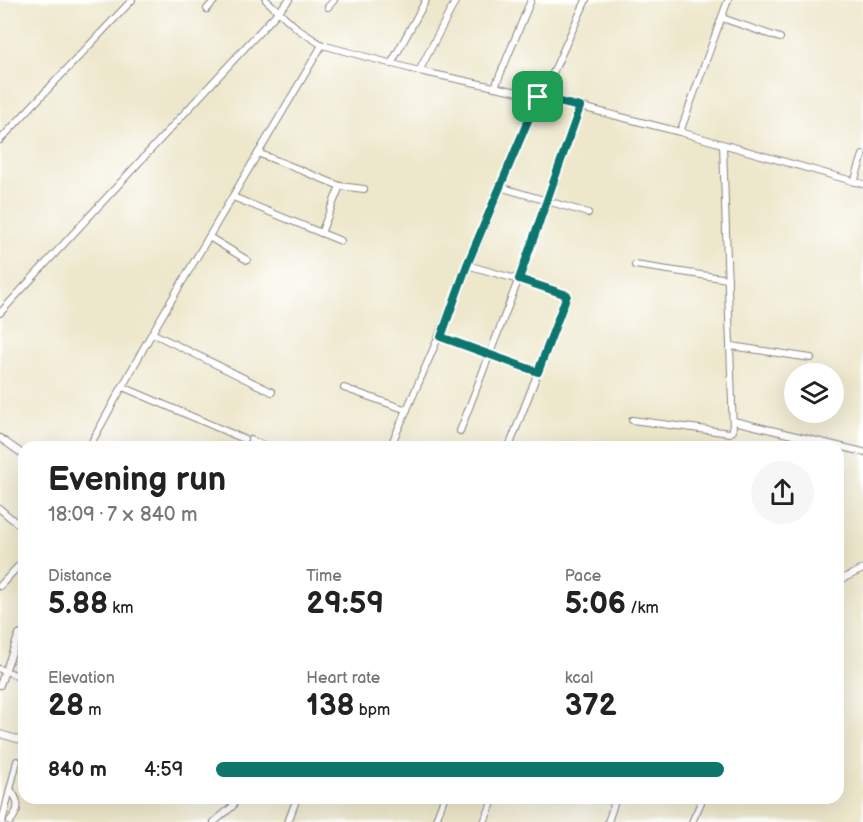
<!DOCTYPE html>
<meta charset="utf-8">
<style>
body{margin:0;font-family:"Balsamiq Sans",sans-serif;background:#f6f6f6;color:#222;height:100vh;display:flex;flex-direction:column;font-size:22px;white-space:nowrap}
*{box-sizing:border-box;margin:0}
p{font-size:20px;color:#767676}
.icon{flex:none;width:33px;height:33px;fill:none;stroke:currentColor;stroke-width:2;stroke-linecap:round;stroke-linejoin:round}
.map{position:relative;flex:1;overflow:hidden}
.side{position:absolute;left:18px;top:441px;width:826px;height:363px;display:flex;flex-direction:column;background:#fff;border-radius:18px;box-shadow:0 6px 24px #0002}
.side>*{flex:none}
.controls{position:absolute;left:784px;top:363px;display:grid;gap:12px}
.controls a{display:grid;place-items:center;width:60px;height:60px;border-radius:50%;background:#fff;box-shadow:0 6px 24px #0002;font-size:30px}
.pin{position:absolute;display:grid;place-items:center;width:51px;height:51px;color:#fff;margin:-26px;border-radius:12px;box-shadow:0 3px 9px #0006}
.round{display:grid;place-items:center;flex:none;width:63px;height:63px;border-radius:32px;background:#f6f6f6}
.headline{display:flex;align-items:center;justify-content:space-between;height:102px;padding:0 30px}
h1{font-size:33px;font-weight:700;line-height:45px}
.metrics{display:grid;grid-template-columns:repeat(3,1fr);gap:9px;height:102px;padding:6px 30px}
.metrics div{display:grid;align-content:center}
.metrics b{font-size:30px;font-weight:700}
.metrics small{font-size:16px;font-weight:400}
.metrics p{font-size:16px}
ul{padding:0 30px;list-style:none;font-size:20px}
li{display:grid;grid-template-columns:96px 72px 1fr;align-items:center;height:45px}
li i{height:15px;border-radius:8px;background:#0f766e}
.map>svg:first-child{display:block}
</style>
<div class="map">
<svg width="863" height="822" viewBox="0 0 863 822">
<rect width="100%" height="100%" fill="#fff"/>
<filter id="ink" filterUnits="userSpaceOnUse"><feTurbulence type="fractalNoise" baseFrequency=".0167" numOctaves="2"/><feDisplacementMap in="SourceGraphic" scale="12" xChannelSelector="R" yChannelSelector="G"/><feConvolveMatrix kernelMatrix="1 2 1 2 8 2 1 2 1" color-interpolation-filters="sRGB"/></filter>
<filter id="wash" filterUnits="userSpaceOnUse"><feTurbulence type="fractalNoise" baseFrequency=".008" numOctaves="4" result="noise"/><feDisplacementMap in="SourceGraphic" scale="24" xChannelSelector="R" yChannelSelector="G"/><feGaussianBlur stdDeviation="1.35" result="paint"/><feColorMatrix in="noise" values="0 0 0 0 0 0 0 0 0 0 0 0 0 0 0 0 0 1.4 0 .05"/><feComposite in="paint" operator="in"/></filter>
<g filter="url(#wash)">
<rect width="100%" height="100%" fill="#ede7cb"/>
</g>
<g filter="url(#ink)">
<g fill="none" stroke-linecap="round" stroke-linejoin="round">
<!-- street casing -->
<g stroke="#888483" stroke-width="8">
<g id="street">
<polyline points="266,0 299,30 322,45 419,71 542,97 680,132 863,184"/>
<polyline points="328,7 334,0"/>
<polyline points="207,9 215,0"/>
<polyline points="722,18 780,38"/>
<polyline points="391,64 426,0"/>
<polyline points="419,71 456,0"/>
<polyline points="495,87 531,0"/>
<polyline points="542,97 586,0"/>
<polyline points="680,132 728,0"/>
<polyline points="0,140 132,0"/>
<polyline points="258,153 340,186 321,233"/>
<polyline points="854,182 863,155"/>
<polyline points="340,186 364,189"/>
<polyline points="500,187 588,213"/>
<polyline points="233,197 341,241"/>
<polyline points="209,237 247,260"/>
<polyline points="467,265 564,293 567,297 509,447"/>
<polyline points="635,265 728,279"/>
<polyline points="0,313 289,0"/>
<polyline points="152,333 272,392"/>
<polyline points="441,337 538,372"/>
<polyline points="731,346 811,358"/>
<polyline points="123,387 244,439"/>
<polyline points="344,388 407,410"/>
<polyline points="632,420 730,433 733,431 723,145"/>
<polyline points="734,421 863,452"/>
<polyline points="460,431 536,234 580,107"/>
<polyline points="0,438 24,455"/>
<polyline points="251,440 267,447"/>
<polyline points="89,447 152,333 322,45"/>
<path d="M390,447C443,332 489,214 538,97"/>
<polyline points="0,509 24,529"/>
<polyline points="838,581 863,569"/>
<polyline points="0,586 24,560"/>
<polyline points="0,669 24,678"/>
<polyline points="0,685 19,634"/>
<polyline points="0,734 24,741"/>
<polyline points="2,822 17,761"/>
<path d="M10,822C20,809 20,802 10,789"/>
<polyline points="214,822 232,807 237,798"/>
<polyline points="288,822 297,798"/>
<polyline points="435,822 444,798"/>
<polyline points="484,822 494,798"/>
<polyline points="608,822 616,798"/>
<polyline points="692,822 703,798"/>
</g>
</g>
<!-- street -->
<use href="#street" stroke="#fff" stroke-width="6"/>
</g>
</g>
<g fill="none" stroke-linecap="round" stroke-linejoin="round" filter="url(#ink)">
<!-- route casing -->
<g stroke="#fff" stroke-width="12">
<polygon id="route" points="538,97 580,107 519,279 567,295 538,372 441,337 467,265"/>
</g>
<!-- route -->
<use href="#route" stroke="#0f766e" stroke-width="8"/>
</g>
</svg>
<div class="controls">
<a><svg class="icon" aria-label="layers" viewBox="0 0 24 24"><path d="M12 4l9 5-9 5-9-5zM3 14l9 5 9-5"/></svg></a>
</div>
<div class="pin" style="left:538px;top:97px;background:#1e9e55"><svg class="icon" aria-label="arrive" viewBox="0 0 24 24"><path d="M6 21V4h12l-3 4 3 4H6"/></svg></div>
<section class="side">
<div class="headline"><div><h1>Evening run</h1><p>18:09 · 7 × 840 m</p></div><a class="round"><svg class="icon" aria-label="share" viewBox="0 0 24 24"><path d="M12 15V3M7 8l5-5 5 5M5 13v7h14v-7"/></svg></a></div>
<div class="metrics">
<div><p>Distance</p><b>5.88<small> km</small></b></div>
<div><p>Time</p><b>29:59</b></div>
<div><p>Pace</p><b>5:06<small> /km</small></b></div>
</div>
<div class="metrics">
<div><p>Elevation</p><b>28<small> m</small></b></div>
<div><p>Heart rate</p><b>138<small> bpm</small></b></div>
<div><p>kcal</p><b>372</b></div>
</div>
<ul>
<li><b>840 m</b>4:59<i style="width:85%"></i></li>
</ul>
</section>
</div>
